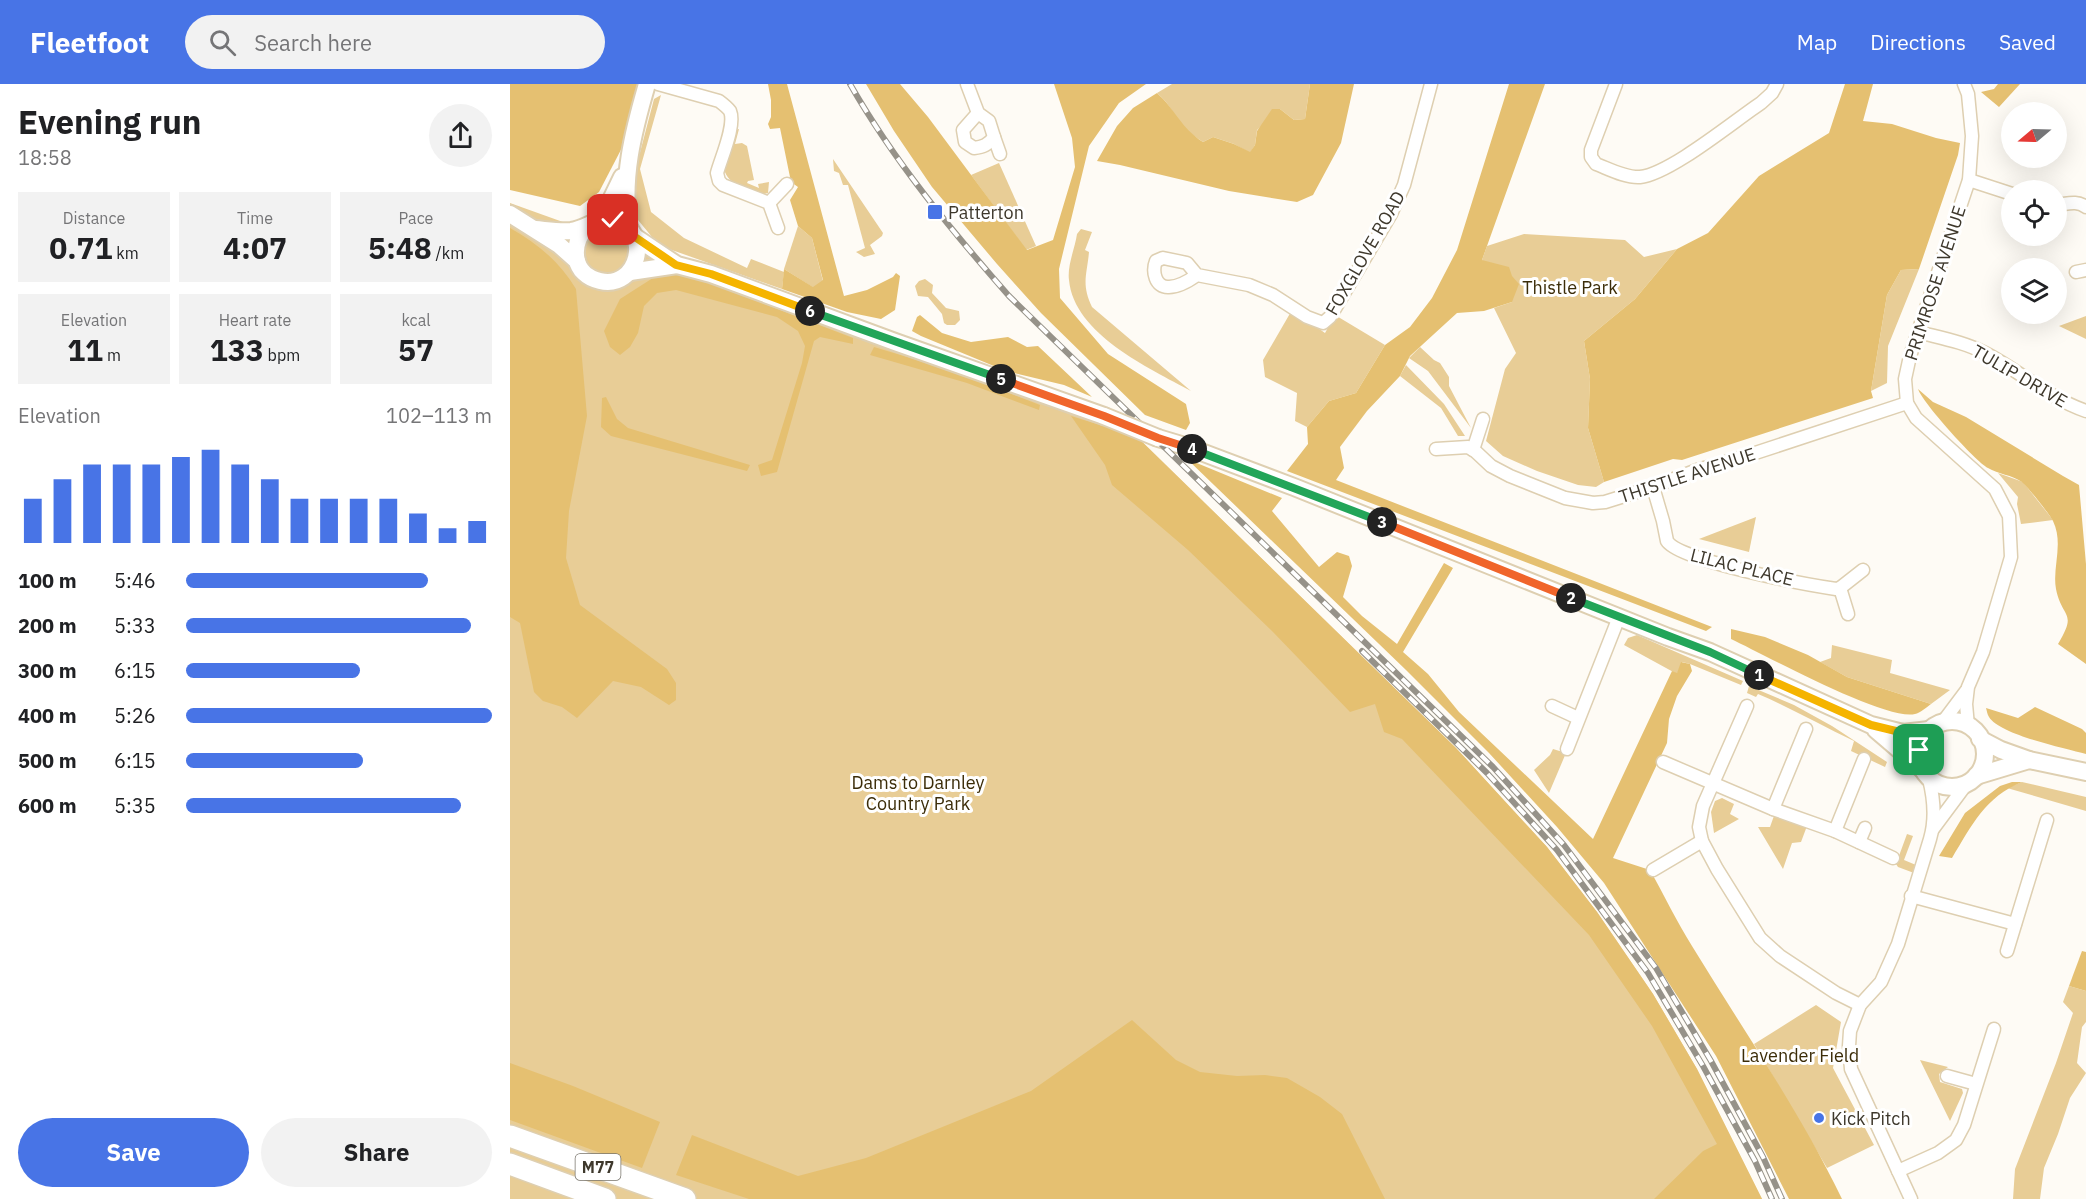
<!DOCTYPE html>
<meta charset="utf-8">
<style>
body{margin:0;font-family:"IBM Plex Sans",sans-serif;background:#f2f2f2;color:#202124;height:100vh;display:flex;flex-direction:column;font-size:22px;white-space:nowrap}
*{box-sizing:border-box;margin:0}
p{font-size:20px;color:#757577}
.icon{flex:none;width:33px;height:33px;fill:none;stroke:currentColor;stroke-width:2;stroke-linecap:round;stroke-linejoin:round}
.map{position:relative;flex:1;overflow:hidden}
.details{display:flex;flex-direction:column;background:#fff;width:510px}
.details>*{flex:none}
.needle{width:39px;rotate:251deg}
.buttons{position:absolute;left:1491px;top:18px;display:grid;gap:12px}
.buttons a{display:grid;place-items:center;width:66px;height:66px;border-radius:50%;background:#fff;box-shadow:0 6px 24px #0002;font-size:30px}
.pin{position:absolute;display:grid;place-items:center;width:51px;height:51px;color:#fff;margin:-26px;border-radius:12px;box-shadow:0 3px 9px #0006}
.km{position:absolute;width:30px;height:30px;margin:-15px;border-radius:50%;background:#222;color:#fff;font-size:16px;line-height:30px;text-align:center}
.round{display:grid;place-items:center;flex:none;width:63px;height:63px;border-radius:32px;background:#f2f2f2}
.headline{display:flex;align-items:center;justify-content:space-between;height:102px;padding:0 18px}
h1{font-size:33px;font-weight:700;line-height:45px}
.figures{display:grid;grid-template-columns:repeat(3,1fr);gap:9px;height:102px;padding:6px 18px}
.figures div{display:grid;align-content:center;border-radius:0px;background:#f2f2f2;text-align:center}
.figures b{font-size:30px;font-weight:700}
.figures small{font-size:16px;font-weight:400}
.figures p{font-size:16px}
.chart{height:168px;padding:12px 18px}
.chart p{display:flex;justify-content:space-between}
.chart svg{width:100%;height:108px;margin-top:6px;stroke:#4874e6;stroke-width:6}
.primary-button{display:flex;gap:12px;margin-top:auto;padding:12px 18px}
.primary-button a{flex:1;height:69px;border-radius:36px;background:#4874e6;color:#fff;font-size:24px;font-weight:700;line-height:69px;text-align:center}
.primary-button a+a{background:#f2f2f2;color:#202124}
ul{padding:0 18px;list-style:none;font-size:20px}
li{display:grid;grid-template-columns:96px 72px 1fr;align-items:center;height:45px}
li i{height:15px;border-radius:8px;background:#4874e6}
header{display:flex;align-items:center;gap:36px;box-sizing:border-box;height:84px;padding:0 30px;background:#4874e6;color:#fff}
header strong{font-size:28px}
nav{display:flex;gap:33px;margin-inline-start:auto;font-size:21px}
.search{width:420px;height:54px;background:#f2f2f2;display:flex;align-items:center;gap:15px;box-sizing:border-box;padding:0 21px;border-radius:33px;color:#757577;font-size:22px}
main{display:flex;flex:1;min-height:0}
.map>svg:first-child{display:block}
</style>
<header>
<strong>Fleetfoot</strong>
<div class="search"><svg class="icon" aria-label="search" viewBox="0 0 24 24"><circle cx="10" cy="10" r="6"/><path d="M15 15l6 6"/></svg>Search here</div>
<nav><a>Map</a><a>Directions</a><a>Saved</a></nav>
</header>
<main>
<section class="details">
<div class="headline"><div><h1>Evening run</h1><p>18:58</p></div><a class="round"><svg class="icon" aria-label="share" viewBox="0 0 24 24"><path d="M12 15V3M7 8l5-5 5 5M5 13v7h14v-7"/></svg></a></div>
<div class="figures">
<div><p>Distance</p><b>0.71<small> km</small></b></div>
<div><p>Time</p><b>4:07</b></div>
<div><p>Pace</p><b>5:48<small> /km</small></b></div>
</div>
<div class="figures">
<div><p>Elevation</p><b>11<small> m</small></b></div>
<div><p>Heart rate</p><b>133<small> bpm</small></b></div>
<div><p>kcal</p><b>57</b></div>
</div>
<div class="chart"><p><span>Elevation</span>102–113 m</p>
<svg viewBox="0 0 160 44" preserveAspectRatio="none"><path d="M5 44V26M15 44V18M25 44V12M35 44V12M45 44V12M55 44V9M65 44V6M75 44V12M85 44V18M95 44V26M105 44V26M115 44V26M125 44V26M135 44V32M145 44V38M155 44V35"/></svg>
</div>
<ul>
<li><b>100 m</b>5:46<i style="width:79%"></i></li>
<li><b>200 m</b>5:33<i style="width:93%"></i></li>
<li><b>300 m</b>6:15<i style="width:57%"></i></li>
<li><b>400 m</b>5:26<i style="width:100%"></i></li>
<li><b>500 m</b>6:15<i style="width:58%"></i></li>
<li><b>600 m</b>5:35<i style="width:90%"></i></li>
</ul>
<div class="primary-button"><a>Save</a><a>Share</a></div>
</section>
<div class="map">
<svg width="1576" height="1115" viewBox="0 0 1576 1115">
<rect width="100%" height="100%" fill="#fefbf5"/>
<!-- green -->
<g fill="#e8cd96">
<path d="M662,0H800L795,35L784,36L770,25L747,46L745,61L740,69L724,60L703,53L693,58C685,53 677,47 671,40C663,29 658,18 647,9Z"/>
<polygon points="151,11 130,85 141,128 174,154 237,184 241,175 274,188 272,205 159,165 142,153 128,136 125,128 124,101 127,80 144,15"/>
<path d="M229,45L225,60L232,59L237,62L244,96L238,97L237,99L249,104L248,100L259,98L258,109L254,110C239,105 218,102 214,85L225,46Z"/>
<polygon points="323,75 373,149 372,152 360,161 365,170 354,173 346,168 355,164 338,101 333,101 329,89 324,87"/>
<polygon points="489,79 526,162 516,166 461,91"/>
<polygon points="0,119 613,339 946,664 1037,763 1087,828 1143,910 1187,985 1252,1115 0,1115"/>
<polygon points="288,142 302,154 313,197 304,204 274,185"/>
<path d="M571,145L582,148L575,166L579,168C577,191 571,200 582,223L681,307C639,284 564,250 559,196C557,182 565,164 567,150Z"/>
<polygon points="1014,150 1115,156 1134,173 1167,165 1125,215 1074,257 1080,295 1078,344 1094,398 1086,403 1068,401 1027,387 993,372 976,357 995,285 1006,269 984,224 1002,218 972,176 977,162"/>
<polygon points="1409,185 1378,262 1377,299 1361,307 1377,211 1391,186"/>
<polygon points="415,195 423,201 422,209 436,224 449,227 450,236 445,241 437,241 434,239 432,230 418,213 408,212 405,202 409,197"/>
<polygon points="782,226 815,249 825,231 875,261 846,309 819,317 797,343 785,337 787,309 755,293 753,276"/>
<polygon points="1576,232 1576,255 1549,242"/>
<polygon points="910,263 924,276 930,279 939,293 939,302 961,344 918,287 899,274"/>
<polygon points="896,281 934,320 955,352 948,352 931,324 890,292"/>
<polygon points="1488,389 1513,398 1543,436 1511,440 1507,420 1508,413"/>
<polygon points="1246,433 1239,468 1189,455"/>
<polygon points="1127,551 1233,597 1231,601 1180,580 1172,578 1167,590 1114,561 1118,554"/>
<polygon points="1322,561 1382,576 1380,589 1440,606 1421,620 1337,593 1310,578 1321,574"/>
<path d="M1239,602L1284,621L1322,642L1377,678L1375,683L1341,667L1344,657C1312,642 1281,624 1248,610L1246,613L1237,609Z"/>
<polygon points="1043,665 1056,669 1039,709 1024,686 1040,671"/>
<polygon points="1512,698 1576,713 1576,727 1497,704"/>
<polygon points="1212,714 1224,720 1220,730 1229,735 1204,749 1201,728 1205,717"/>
<polygon points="1265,729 1297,742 1291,758 1282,759 1273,785 1248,743 1260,743"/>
<polygon points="1397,750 1403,752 1394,776 1406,781 1404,789 1388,783 1386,780"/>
<polygon points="1559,902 1576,907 1576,938 1572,943 1567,979 1576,989 1560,1014 1548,1050 1534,1084 1530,1115 1503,1115 1505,1085 1546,979 1563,929 1553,918"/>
<polygon points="1306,921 1331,938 1323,984 1364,1061 1317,1084 1244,960"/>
<polygon points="1410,976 1438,983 1429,990 1430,998 1452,1005 1453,1009 1440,1037"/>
</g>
<!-- forest -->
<g fill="#e5c071">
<polygon points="0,0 133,0 115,58 89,108 70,122 0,106"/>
<polygon points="258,0 277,0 334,212 357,206 383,193 386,189 390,192 385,226 371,235 337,228 272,205 274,185 303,203 313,196 302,154 288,142 280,116 288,103 281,98 270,44 260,45 258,40 261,33 261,16"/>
<polygon points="356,0 390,0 418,33 517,166 543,156 565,83 562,54 544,0 636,0 609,19 579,62 549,185 550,214 598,270 676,320 680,339 676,346 635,331 531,229 487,180 422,103 384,47"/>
<path d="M800,0H844L831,59L803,111L787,118L719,107L610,81L587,77L607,42L623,24L647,9C666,26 670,43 693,58L703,53L724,60L740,68L745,61L747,47L762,25H770L784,36L795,35Z"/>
<polygon points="999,0 1035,0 972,176 999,183 1002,192 1009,200 1002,218 974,227 947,229 900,272 890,292 857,327 830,363 834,384 826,396 1202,543 1196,547 777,387 798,360 797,343 819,317 846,309 875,261 900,243 922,214 947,166"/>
<polygon points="1335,0 1363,0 1353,37 1382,40 1426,54 1450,59 1448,71 1409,185 1391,186 1377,211 1361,307 1363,314 1172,376 1163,375 1094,398 1078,344 1080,295 1074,257 1125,215 1167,165 1198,149 1249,92 1319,49"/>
<polygon points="1488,0 1510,0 1489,23 1471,8 1484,5"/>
<path d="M0,144C27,159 50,178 66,205L77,332L59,427L56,474L70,521L157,585L166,599V616L159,621L131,603L103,597L67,634L52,623L33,617L24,608L10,539L0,533Z"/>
<polygon points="161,190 187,194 343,254 343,260 310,253 304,257 267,388 251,392 248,381 262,376 292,279 295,262 288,247 267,233 166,206 147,209 134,222 128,249 120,263 110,271 100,263 94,247 110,215 146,192"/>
<polygon points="410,231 432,249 461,258 498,253 517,263 528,262 582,313 554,301 496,287 411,252 402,247 407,233"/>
<polygon points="364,263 437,285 530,321 529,326 457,299 360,271"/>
<path d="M1408,305L1423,318L1456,333L1553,392L1569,401L1576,480V580L1548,560C1568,527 1552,535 1546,505C1542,483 1554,460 1543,437C1541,432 1516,401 1512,398C1502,391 1488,390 1478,384C1465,377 1412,318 1408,305Z"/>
<polygon points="96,313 107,335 118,344 240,381 237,387 101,352 91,343 92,314"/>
<polygon points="561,332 626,352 946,664 1037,763 1087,828 1143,910 1187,985 1252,1115 1144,1115 1193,1067 1207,1060 1142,942 1079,851 892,655 874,648 865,620 840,628 763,548 678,466 602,401 595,381"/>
<path d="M677,375L772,414L762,427L809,483L827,468L839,472L842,482L833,513L852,532L887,560L934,479L943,484L893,568L918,590L949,628L1083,755L1162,587L1167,589L1171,578L1180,580L1182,587L1167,612L1159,635L1157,659L1103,774L1140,786C1154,811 1167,838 1182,862C1233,946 1290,1027 1332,1115H1279L1206,972L1094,799L1047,743L979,669L896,586Z"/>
<path d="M1221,545L1255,553L1298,571L1337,593L1421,620C1417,623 1410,629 1405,630C1375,637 1255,571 1221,555Z"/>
<path d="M1525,623L1572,645L1576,649V670C1555,664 1490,651 1479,633C1477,630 1477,627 1476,624L1508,634Z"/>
<path d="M1502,698H1512C1475,713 1462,741 1442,774L1429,772L1455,729L1490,702Z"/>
<polygon points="1572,867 1576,868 1576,907 1559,902"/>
<polygon points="622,936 666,976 690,988 727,992 755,991 777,994 810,1013 832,1030 875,1115 239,1115 166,1091 182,1051 288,1092 356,1074 521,1007"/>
<polygon points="0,979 63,1002 150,1038 132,1084 0,1036"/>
</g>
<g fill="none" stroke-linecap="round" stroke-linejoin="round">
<!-- street casing -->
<g stroke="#decfb1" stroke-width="15">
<g id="street">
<path d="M148,0L209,17C213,20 217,23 220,27C226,41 211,74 207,89L209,97L213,101L259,119L268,144"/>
<path d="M457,0L468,29L479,37L484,53C478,61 473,63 464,64L455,58L453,46L468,29"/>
<path d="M1106,0L1081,66V73L1086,80C1099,85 1116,94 1130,93C1160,90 1224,37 1251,19L1262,9L1267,0"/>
<polyline points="1454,0 1458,10 1462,52 1459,96 1400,272 1395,295 1397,319 1406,334 1485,405 1499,432 1501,473 1473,568 1458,603 1456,620 1458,642"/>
<polyline points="484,53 490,70"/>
<polyline points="1459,96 1502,110"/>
<polyline points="259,119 277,100"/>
<path d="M1546,121C1557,120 1567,116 1576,123"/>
<polyline points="1566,188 1576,186"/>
<path d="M687,191C680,196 668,203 659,203C645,204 642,187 646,177L653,174L677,179L687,191L739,201L763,211L797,233L813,239L820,233L881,130L894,101L921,0"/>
<path d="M1408,248C1431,254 1454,258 1475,269C1510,287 1538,314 1576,327"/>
<polyline points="926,365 958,363 965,367 981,382 1000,392 1055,414 1083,419 1095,418 1143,403 1187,386 1230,374 1397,319"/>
<polyline points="963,366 973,335"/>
<path d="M1143,403L1153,437L1157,457C1169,477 1298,501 1326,505L1330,504L1353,486"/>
<polyline points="1330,504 1338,530"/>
<polyline points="1042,622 1068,634"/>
<polyline points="1237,622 1193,722 1189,743 1192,757 1207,785 1250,854 1270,872 1326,909 1350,921"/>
<polyline points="1432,639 1456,607"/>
<polyline points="1057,665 1109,533"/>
<polyline points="1153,678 1263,725 1325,747 1383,774"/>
<polyline points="1263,725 1296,645"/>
<polyline points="1423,745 1458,698"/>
<polyline points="1325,747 1354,675"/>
<polyline points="1349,758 1355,744"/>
<polyline points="1143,786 1192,757"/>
<polyline points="1401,812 1505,840"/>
<polyline points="1497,867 1537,736"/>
<polyline points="1437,992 1466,1000"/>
<polyline points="1388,1087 1428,1069 1446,1056 1454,1041 1484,945"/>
<path d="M1401,1115L1341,985L1339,962L1340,947L1350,921L1371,898L1388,860L1420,755C1426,735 1424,715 1419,695"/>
</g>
</g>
<!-- secondary casing -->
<g stroke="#decfb1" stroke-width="20">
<g id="secondary">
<polyline points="0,130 49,161 67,177"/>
<polyline points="84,138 98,122 112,93"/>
<path d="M25,145C37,146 49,148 61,147C77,145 88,132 105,136C143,147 128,206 90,197C62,191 60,162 76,143"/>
<path d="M119,145C111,95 123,48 137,0"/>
<polyline points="125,153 167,181 201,190 385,258 594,332"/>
<polyline points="120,188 167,181"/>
<polyline points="648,354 678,363 784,403 1158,553 1200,568 1361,641 1393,649 1419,646"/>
<circle cx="1442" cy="670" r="33"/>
<polyline points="1366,646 1413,686"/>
<polyline points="1470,655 1491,666 1519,676 1576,688"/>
<polyline points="1466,692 1519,676"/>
</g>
</g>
<!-- highway casing -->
<g stroke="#decfb1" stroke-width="24">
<g id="highway">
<polyline points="0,1052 175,1115"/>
<polyline points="0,1080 95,1115"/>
</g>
</g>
<!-- street -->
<use href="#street" stroke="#fff" stroke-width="12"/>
<!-- secondary -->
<use href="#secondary" stroke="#fff" stroke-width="16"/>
<!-- highway -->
<use href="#highway" stroke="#fff" stroke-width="21"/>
<!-- rail casing -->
<g stroke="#969289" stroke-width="6">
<g id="rail">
<path d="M340,0C384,77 441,146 499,212L983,683L1054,761L1146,884L1201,977L1253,1073L1272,1115"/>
<polyline points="852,567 977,689 1047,766 1138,889 1193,982 1245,1077 1262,1115"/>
</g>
</g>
<!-- rail -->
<use href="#rail" stroke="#fff" stroke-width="4" stroke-dasharray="11" stroke-linecap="butt"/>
<!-- secondary-bridge casing -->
<g stroke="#decfb1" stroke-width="20" stroke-linecap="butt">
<polyline id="secondary-bridge" points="594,332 648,354"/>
</g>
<!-- secondary-bridge -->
<use href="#secondary-bridge" stroke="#fff" stroke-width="16"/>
</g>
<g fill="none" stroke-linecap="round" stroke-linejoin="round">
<!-- split-1 casing -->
<g stroke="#fff" stroke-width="12">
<polyline id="split-1" points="1249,591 1361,641 1394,649 1419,646 1412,655 1409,666"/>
</g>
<!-- split-2 casing -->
<g stroke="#fff" stroke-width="12">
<polyline id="split-2" points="1061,514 1200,568 1249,591"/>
</g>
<!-- split-3 casing -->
<g stroke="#fff" stroke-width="12">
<polyline id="split-3" points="872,438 1061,514"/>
</g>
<!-- split-4 casing -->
<g stroke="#fff" stroke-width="12">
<polyline id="split-4" points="682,365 872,438"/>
</g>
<!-- split-5 casing -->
<g stroke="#fff" stroke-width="12">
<polyline id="split-5" points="491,295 594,332 648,354 682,365"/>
</g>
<!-- split-6 casing -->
<g stroke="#fff" stroke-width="12">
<polyline id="split-6" points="300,227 491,295"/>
</g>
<!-- split-7 casing -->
<g stroke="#fff" stroke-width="12">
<polyline id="split-7" points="103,136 112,139 125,153 166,181 201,190 300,227"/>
</g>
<!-- split-1 -->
<use href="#split-1" stroke="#f5b400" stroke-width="8"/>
<!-- split-2 -->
<use href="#split-2" stroke="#22a559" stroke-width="8"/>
<!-- split-3 -->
<use href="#split-3" stroke="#f0652b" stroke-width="8"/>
<!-- split-4 -->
<use href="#split-4" stroke="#22a559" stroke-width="8"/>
<!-- split-5 -->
<use href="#split-5" stroke="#f0652b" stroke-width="8"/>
<!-- split-6 -->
<use href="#split-6" stroke="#22a559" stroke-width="8"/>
<!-- split-7 -->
<use href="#split-7" stroke="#f5b400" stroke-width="8"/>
</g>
<!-- markers -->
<g fill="#4874e6" stroke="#fff" stroke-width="2">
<rect x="417" y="120" width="16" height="16" rx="3"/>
<circle cx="1309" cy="1034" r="6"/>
</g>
<g text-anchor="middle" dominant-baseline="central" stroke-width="6" stroke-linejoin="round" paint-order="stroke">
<!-- shield labels -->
<rect fill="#fff" stroke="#78746b" stroke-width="1.5" x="65.5" y="1070" width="45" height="26" rx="4.5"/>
<g font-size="16" font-weight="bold" fill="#3e382c">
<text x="88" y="1083">M77</text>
</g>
<!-- poi labels -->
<g font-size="18" fill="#3e382c" stroke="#fff" text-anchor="start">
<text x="438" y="128">Patterton</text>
<text x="1321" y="1034">Kick Pitch</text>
</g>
<!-- street labels -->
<g font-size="18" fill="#3e382c" stroke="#fff">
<text transform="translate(855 169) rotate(-60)">FOXGLOVE ROAD</text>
<text transform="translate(1425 199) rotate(-72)">PRIMROSE AVENUE</text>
<text transform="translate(1510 292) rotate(30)">TULIP DRIVE</text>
<text transform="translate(1177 391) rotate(-18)">THISTLE AVENUE</text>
<text transform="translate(1232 483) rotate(14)">LILAC PLACE</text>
</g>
<!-- park labels -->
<g font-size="18" fill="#3b2c08" stroke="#fff">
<text x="1060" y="203">Thistle Park</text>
<text x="408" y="698">Dams to Darnley<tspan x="408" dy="21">Country Park</tspan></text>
<text x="1290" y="971">Lavender Field</text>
</g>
</g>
</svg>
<div class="buttons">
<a><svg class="needle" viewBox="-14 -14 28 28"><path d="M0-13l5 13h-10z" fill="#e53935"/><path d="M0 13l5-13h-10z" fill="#757577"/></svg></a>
<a><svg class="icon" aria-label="locate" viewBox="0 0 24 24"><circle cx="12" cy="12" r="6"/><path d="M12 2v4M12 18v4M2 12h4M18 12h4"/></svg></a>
<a><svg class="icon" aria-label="layers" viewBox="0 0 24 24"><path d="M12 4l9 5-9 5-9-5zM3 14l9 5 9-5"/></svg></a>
</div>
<div class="pin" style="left:1409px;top:666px;background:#1e9e55"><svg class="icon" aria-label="arrive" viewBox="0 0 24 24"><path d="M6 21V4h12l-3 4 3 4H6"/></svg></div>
<div class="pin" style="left:103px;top:136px;background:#d93025"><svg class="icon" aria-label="check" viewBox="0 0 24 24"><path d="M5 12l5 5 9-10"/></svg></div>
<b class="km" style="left:1249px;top:591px">1</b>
<b class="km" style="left:1061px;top:514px">2</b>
<b class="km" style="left:872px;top:438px">3</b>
<b class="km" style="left:682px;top:365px">4</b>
<b class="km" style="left:491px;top:295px">5</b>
<b class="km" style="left:300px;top:227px">6</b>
</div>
</main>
